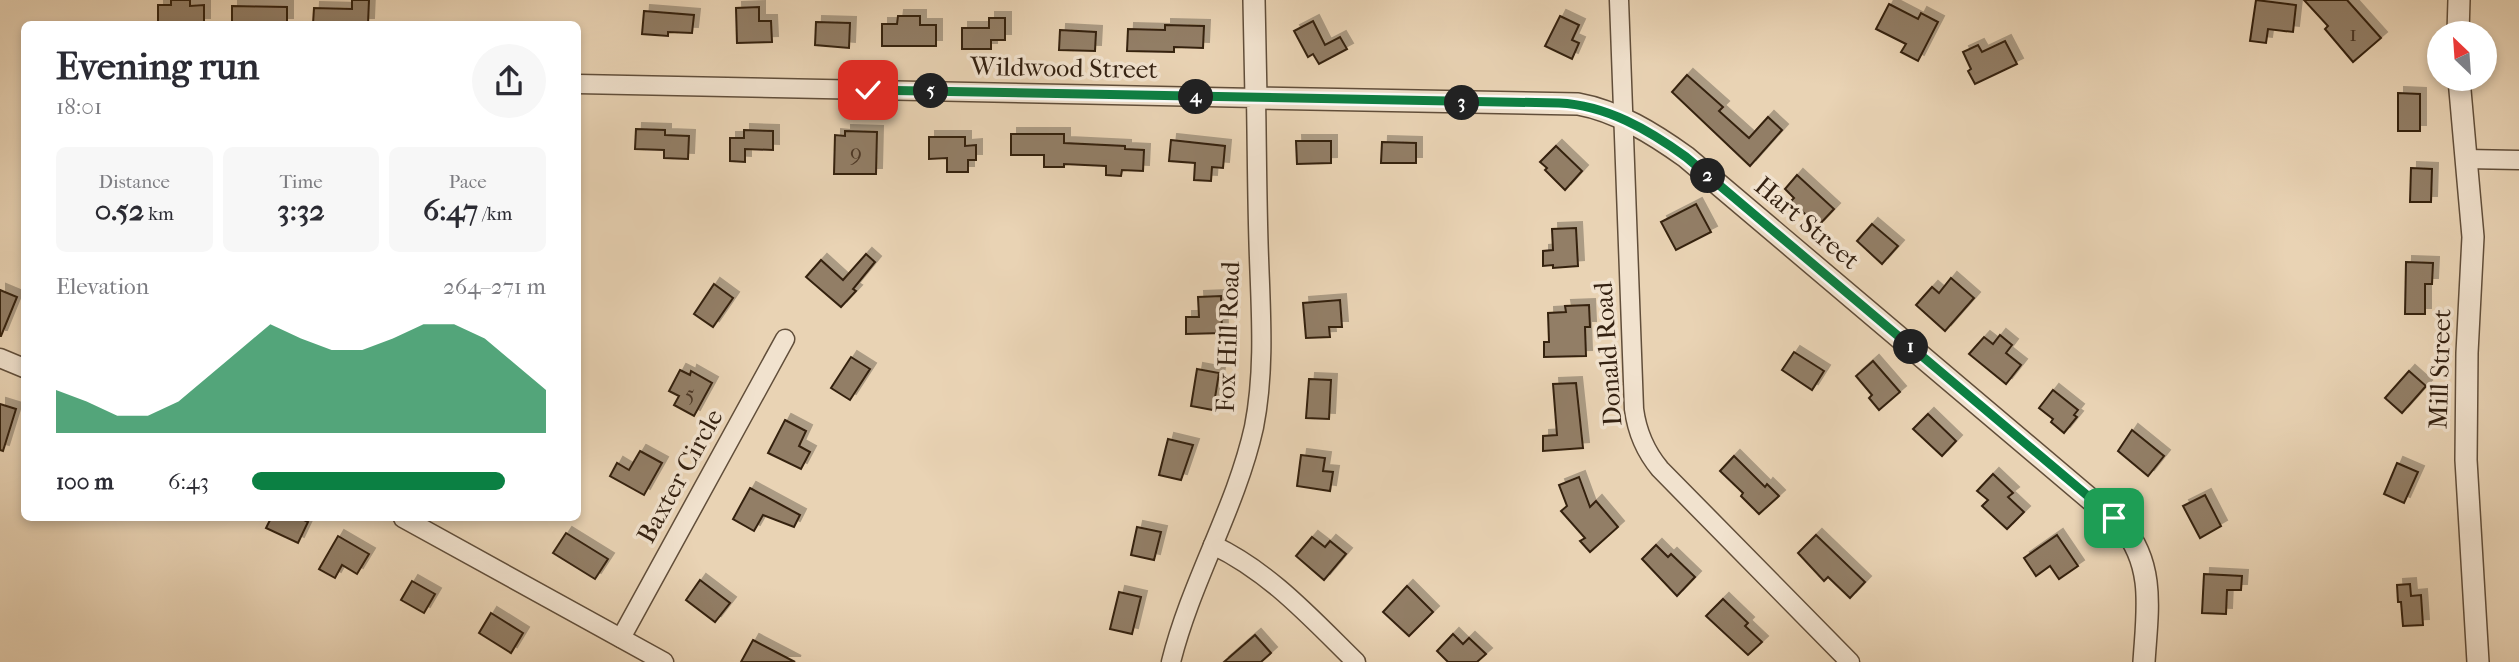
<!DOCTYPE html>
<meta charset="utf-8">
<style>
body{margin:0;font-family:"IM FELL French Canon",serif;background:#f7f7f7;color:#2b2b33;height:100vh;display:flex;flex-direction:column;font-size:26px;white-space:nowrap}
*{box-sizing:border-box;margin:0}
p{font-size:23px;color:#7c7c81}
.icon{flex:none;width:38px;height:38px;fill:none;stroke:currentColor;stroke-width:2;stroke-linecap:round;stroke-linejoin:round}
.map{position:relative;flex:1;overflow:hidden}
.sheet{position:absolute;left:21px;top:21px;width:560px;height:500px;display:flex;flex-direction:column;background:#fff;border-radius:10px;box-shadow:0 4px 10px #0003}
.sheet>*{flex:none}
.needle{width:46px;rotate:335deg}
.tools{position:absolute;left:2427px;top:21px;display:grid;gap:14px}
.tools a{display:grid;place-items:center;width:70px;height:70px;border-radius:50%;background:#fff;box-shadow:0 4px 10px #0003;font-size:35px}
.pin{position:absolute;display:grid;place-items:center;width:60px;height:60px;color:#fff;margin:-30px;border-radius:14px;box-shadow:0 4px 10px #0006}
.km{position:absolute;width:35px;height:35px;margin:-18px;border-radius:50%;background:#222;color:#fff;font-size:19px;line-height:35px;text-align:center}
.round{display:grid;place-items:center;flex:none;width:74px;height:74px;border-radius:37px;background:#f7f7f7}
.head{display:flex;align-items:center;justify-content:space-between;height:119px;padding:0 35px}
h1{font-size:38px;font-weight:700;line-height:52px}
.metrics{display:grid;grid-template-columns:repeat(3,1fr);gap:10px;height:119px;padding:7px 35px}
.metrics div{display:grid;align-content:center;border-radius:10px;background:#f7f7f7;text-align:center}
.metrics b{font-size:30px;font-weight:700}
.metrics small{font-size:19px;font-weight:400}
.metrics p{font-size:19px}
.chart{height:196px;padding:14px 35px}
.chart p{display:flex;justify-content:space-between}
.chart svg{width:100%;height:126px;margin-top:7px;fill:#0b8043;opacity:.7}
ul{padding:0 35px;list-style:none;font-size:23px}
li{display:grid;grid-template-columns:112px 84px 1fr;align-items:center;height:52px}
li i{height:18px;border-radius:9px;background:#0b8043}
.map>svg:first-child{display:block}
</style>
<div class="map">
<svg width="2519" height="662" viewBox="0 0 2519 662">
<defs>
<filter id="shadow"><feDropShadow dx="6" dy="-6" stdDeviation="0" flood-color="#0004"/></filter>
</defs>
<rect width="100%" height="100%" fill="#e9d3b4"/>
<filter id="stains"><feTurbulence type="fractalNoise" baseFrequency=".00286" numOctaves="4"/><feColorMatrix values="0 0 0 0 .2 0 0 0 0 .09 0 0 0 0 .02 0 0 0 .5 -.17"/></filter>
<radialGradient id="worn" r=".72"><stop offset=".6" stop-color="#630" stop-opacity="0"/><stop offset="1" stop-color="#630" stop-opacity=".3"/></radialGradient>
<!-- building -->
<g fill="#927e66" stroke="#342111" stroke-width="2" filter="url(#shadow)">
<polygon points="171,0 190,0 190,6 204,5 204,24 158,24 158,5 171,5"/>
<polygon points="352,0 369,0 368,24 313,24 314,8 352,9"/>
<polygon points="2256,0 2296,5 2293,32 2268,29 2266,43 2250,41"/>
<polygon points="2304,0 2347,0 2381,38 2353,62 2325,29 2328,26"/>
<polygon points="1889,4 1918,19 1921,13 1938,22 1918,61 1901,52 1906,44 1876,29"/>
<polygon points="232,6 287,7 287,24 232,24"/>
<polygon points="759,7 759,21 771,21 772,42 737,43 736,8"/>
<polygon points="644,11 694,15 692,33 668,32 668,36 642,34"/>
<polygon points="898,16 920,16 920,25 936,25 936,46 882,46 882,24 897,24"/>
<polygon points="1560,16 1579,25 1572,40 1579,43 1572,59 1545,46"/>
<polygon points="989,18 1005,18 1005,40 991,40 991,49 962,49 962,28 989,28"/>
<polygon points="1313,21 1325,45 1340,37 1347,49 1319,64 1313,54 1308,57 1294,31"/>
<polygon points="816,22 850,23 849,48 815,45"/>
<polygon points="1165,25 1204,26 1203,48 1174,47 1174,52 1127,51 1128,29 1165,30"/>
<polygon points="1060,30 1096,32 1095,51 1059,50"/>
<polygon points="2005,41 2017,64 1975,84 1968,71 1971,69 1963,52 1978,45 1982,52"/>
<polygon points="1687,75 1723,107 1719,111 1749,138 1768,117 1782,130 1750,166 1672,92"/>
<polygon points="2398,93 2420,94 2420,131 2398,131"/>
<polygon points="636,129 665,130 665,135 689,136 688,159 664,158 664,150 635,149"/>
<polygon points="744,130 773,131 773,150 745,149 745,162 730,161 730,138 744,138"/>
<polygon points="845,131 877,132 876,174 834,174 835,135 845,136"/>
<polygon points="1011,134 1064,134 1064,143 1125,146 1125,149 1144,150 1143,171 1122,170 1121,176 1106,175 1106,166 1064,164 1064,167 1044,167 1044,155 1011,155"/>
<polygon points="929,137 965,137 965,146 976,145 976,160 968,160 968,172 947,172 947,158 929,159"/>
<polygon points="1171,140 1225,146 1223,168 1212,167 1211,181 1194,180 1195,163 1169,161"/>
<polygon points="1296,141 1331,141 1331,163 1297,164"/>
<polygon points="1382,142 1416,143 1416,163 1381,163"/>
<polygon points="1556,146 1582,171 1565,190 1545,170 1547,168 1540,162"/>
<polygon points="2411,168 2432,169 2431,202 2410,202"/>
<polygon points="1797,175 1834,209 1818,226 1791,201 1794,198 1785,189"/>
<polygon points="1696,204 1711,232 1676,250 1661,222"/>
<polygon points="1872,224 1898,246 1882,264 1857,241"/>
<polygon points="1576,228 1578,266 1553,268 1553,265 1543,266 1543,251 1553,250 1552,229"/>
<polygon points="866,254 875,262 853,289 856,291 841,307 806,277 821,260 843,280"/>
<polygon points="2406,262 2433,263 2432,284 2425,284 2425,314 2405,314"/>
<polygon points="1951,278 1974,298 1945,331 1916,305 1932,287 1939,293"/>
<polygon points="714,284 733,298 713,327 694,314"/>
<polygon points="0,290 17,297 1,336 0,336"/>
<polygon points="1221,296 1222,333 1186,334 1186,317 1199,317 1198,297"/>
<polygon points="1340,300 1342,327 1329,327 1330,337 1306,338 1303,303"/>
<polygon points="1589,305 1590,327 1585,327 1586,356 1544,357 1544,342 1549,342 1548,313 1566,312 1565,306"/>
<polygon points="2000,335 2012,345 2006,353 2021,365 2006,384 1969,354 1984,337 1993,344"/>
<polygon points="1794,352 1824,371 1812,390 1782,370"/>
<polygon points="851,357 870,369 850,400 831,388"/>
<polygon points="1873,361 1900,392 1879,410 1869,398 1872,395 1856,376"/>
<polygon points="1197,369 1219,373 1213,410 1191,406"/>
<polygon points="680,370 690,375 691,371 712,383 694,416 674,405 679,396 669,391"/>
<polygon points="2409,371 2426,386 2402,413 2385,398"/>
<polygon points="1309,379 1331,380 1329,419 1306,418"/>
<polygon points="1576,383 1583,448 1543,451 1543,436 1557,435 1553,384"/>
<polygon points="2053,390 2078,410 2074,415 2077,417 2064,433 2051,422 2053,419 2039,408"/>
<polygon points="0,404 16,409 3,451 0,450"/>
<polygon points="1928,414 1956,441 1942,456 1913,429"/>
<polygon points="785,420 806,431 799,446 810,452 801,469 768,453"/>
<polygon points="2132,430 2164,456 2148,476 2118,451"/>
<polygon points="1168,439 1193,445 1181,480 1159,475"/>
<polygon points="640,451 662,463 644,495 610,476 617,463 629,470"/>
<polygon points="1301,455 1325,458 1323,471 1333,472 1330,491 1297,486"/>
<polygon points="1734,456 1765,487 1767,484 1779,496 1759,514 1741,496 1743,493 1720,471"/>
<polygon points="2397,463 2418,472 2404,503 2384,494"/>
<polygon points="1993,474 2013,493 2008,497 2024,512 2007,529 1982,506 1988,500 1977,491"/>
<polygon points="1579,477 1590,507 1596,501 1618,527 1590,552 1580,541 1585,538 1561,511 1567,506 1559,485"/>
<polygon points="750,488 800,515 794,527 763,515 754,531 733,519"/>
<polygon points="2205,495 2221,526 2200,538 2183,506"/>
<polygon points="271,518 300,518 308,522 298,543 266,528"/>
<polygon points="1137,527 1161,532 1154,560 1131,555"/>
<polygon points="566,533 608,559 595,579 553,553"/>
<polygon points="1816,535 1865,582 1850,598 1828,577 1824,581 1798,553"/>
<polygon points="2057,535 2078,566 2059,579 2050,566 2036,576 2024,558"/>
<polygon points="338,536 369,554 357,574 342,565 335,578 319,569"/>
<polygon points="1312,537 1325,547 1330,541 1346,554 1324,580 1296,556"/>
<polygon points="1656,545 1668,557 1671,554 1695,577 1677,596 1642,559"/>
<polygon points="2204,574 2242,576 2241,590 2227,590 2226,614 2202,613"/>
<polygon points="700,580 730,603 715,622 686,600"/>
<polygon points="412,581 435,594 424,613 401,600"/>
<polygon points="2410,584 2411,596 2421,595 2423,625 2403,626 2401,602 2398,602 2397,585"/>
<polygon points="1407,586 1433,612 1409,636 1383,612"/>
<polygon points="1119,592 1141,597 1132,634 1110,629"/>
<polygon points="1723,599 1748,623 1745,626 1762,642 1748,655 1706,616"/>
<polygon points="491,613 523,633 511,653 479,633"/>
<polygon points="1453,634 1463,644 1469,638 1486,654 1477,662 1448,662 1437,651"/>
<polygon points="1255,635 1271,653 1261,662 1224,662"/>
<polygon points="753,640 795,662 741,662"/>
</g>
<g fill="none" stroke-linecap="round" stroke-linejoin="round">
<!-- minor casing -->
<g stroke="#614e3a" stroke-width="21">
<g id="minor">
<path d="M1619,0L1634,409C1637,432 1645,451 1660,469L1850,662"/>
<path d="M578,84L1256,98C1257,151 1257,204 1259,258C1261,314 1265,371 1254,427C1236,508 1191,581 1171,662"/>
<polyline points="2466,159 2519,160"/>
<polyline points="0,358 24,368"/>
<polyline points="403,518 664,662"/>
<path d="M1213,545C1270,572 1311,618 1356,662"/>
<polyline points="621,638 785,339"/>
</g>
</g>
<!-- tertiary casing -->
<g stroke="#614e3a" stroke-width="24">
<g id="tertiary">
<path d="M1254,0L1256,98L1578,104C1617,111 1654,134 1686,157L2122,526C2156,566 2147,613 2144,662"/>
<polyline points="2458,33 2459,0"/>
<polyline points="2459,79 2473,237 2467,353 2466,460 2478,662"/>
</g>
</g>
<!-- minor -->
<use href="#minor" stroke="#f1e2ce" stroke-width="18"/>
<!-- tertiary -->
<use href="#tertiary" stroke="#f1e2ce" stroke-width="21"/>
</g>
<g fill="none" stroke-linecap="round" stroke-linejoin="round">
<!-- route casing -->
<g stroke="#fff" stroke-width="14">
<path id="route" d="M868,90L1559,103C1606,105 1649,130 1686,157L2114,518"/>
</g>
<!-- route -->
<use href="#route" stroke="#0b8043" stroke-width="9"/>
</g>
<g text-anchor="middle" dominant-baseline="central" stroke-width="7" stroke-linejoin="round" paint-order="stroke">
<!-- number labels -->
<g font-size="23" fill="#4c3826">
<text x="2353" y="33">1</text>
<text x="856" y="152">9</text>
<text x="690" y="393">5</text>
</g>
<!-- street labels -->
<g font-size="26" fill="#342111" stroke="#f1e2ce">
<text transform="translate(1064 68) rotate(1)">Wildwood Street</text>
<text transform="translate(1807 223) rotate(40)">Hart Street</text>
<text transform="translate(1228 337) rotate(-88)">Fox Hill Road</text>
<text transform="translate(1608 354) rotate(-94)">Donald Road</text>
<text transform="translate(2440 369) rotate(-88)">Mill Street</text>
<text transform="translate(680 476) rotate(-61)">Baxter Circle</text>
</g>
</g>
<rect width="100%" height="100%" filter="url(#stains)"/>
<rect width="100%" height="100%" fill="url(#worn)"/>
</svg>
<div class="tools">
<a><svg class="needle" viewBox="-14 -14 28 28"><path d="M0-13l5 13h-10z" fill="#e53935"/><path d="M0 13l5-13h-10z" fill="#7c7c81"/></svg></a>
</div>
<div class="pin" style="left:2114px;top:518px;background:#1e9e55"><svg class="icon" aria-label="arrive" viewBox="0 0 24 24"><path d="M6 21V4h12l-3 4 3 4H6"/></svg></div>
<div class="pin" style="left:868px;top:90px;background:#d93025"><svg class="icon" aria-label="check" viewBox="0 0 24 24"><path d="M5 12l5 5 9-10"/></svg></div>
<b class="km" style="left:1911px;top:347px">1</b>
<b class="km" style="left:1708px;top:176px">2</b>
<b class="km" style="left:1462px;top:103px">3</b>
<b class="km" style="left:1196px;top:97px">4</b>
<b class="km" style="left:931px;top:91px">5</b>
<section class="sheet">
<div class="head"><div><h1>Evening run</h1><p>18:01</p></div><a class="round"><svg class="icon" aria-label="share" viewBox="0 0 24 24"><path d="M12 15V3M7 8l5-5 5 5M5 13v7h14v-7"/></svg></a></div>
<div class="metrics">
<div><p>Distance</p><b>0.52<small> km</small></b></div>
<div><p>Time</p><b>3:32</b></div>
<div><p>Pace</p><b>6:47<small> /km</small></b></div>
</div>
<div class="chart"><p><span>Elevation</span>264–271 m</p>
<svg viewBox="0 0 160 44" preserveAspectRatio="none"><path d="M0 44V29L10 33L20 38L30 38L40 33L50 24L60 15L70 6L80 11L90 15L100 15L110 11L120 6L130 6L140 11L150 20L160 29V44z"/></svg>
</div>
<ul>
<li><b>100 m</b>6:43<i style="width:86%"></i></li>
</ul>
</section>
</div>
